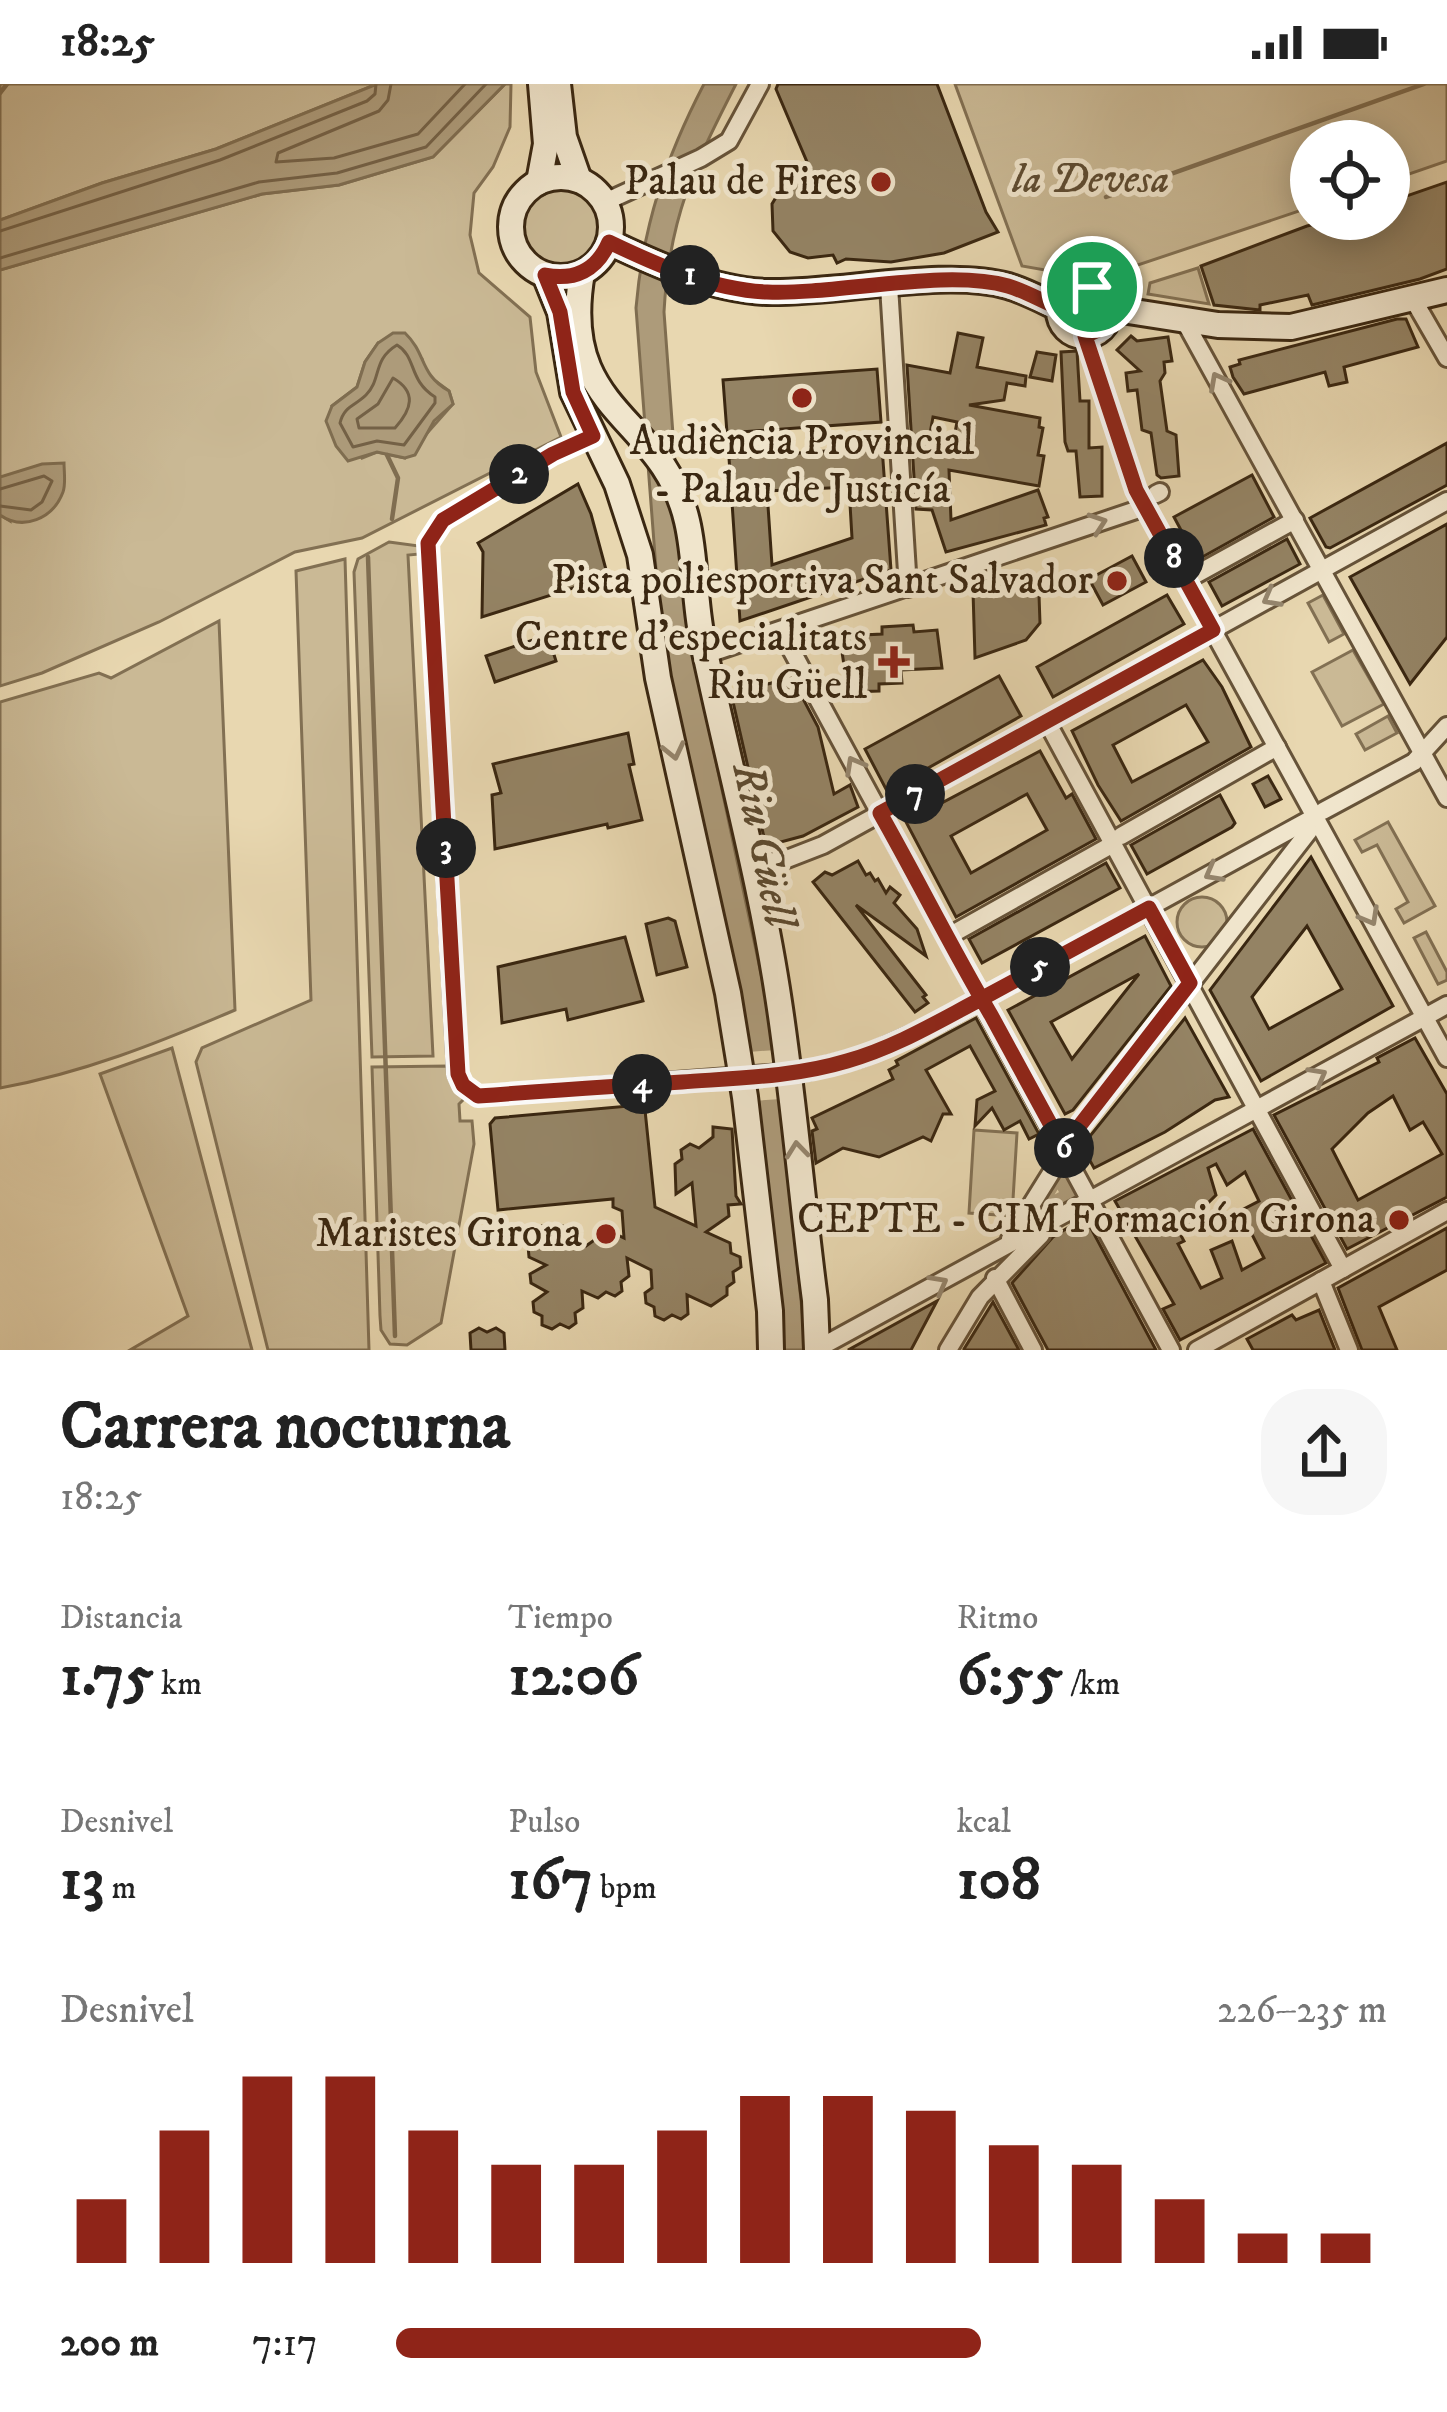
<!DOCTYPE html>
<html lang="es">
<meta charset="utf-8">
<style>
body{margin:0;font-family:"IM FELL DW Pica",serif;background:#f6f6f6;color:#222;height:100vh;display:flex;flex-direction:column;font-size:45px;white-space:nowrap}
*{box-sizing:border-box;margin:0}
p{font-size:39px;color:#767676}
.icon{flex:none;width:66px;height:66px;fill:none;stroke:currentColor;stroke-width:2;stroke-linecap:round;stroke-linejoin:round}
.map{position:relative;height:1266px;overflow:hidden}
.panel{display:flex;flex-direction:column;background:#fff;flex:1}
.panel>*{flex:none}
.fabs{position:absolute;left:1290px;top:36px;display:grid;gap:24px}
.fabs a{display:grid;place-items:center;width:120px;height:120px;border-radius:50%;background:#fff;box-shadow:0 6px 30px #0003;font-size:60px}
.pin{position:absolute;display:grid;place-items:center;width:102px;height:102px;color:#fff;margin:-51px;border:6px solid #fff;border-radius:50%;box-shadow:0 3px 12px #0007}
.km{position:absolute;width:60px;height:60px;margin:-30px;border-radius:50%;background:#222;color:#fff;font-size:33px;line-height:60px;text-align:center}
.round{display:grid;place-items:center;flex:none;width:126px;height:126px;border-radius:48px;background:#f6f6f6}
.head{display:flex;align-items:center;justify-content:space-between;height:204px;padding:0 60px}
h1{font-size:66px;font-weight:800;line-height:90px}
.figures{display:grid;grid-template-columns:repeat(3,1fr);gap:18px;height:204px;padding:12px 60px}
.figures div{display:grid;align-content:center}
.figures b{font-size:60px;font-weight:800}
.figures small{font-size:33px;font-weight:400}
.figures p{font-size:33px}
.chart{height:336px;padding:24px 60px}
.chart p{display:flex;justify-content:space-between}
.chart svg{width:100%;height:216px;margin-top:12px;stroke:#8f2418;stroke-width:6}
ul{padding:0 60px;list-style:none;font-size:39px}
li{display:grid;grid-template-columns:192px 144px 1fr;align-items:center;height:90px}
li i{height:30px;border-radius:15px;background:#8f2418}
.status{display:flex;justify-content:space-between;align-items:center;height:84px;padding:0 60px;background:#fff;direction:ltr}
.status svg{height:33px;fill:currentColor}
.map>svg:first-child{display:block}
</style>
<div class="status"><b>18:25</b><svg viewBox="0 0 49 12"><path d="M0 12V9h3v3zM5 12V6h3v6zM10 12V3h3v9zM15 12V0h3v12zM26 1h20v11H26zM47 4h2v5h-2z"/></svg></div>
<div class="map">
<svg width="1447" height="1266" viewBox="0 0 1447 1266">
<rect width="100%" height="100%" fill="#e8d7b0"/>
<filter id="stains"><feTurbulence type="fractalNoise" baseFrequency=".00167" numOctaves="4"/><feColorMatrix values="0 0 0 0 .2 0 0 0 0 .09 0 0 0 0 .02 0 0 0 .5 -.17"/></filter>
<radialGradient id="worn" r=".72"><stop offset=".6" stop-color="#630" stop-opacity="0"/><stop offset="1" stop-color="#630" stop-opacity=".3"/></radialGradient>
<!-- green -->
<g fill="#cab995" stroke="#827053" stroke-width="3" fill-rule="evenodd">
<polygon points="0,0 377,0 216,65 102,99 0,136"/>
<path d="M505,0H511L510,43L493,83L474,109L470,151L479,189L530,233L536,288L561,353L362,454L295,468L159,538L42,589L0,602V431L10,437L7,393H0V186L262,110L339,101L433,73ZM378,259L422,275L426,290L449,307L453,320L405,374L377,368L362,374L332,322L357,303L365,278Z"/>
<polygon points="955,0 1447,0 1447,77 1389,97 1389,57 1311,57 1311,123 1096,195 1022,182"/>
<circle cx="561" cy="142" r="41"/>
<polygon points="1198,184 1209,220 1148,210 1150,199"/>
<polygon points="389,458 419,462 420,470 408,471 433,972 372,973 354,488 358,475"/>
<polygon points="345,475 369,1266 268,1266 196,978 202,964 311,916 296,487"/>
<polygon points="1323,511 1344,550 1329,558 1308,519"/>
<path d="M219,537L235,926C158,959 83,989 0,1004V618L99,589L111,594Z"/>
<polygon points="1353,566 1384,620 1342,642 1312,588"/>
<polygon points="1388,632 1397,649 1365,666 1356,650"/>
<polygon points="1388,738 1435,822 1404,839 1396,825 1408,818 1377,761 1362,768 1355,756"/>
<circle cx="1202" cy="838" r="25"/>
<polygon points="1426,848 1447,888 1447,896 1438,900 1414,854"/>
<polygon points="172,964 252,1266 130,1266 188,1232 100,990"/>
<polygon points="448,982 451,997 466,1013 459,1020 460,1037 472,1037 474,1060 441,1239 407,1261 390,1260 381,1246 380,1232 372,983"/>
<polygon points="974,1046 1017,1049 1012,1132 969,1129"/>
</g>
<!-- water -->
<g fill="#ad9b7a" stroke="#7f6d50" stroke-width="3">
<polygon points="377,0 505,0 433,73 339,101 262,110 0,186 0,136 102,99 216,65"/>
<path d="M704,0H736C694,82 669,134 664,228L687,541L774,951L806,1266H780L734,891L662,563L636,224C643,141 666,73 704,0Z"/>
<path d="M393,249H405C427,270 419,290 449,307L453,320L434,337L415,371L405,374L377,368L348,377L336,362L326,337L332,322L357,303L365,278L378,259Z"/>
<path d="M64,379C64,388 66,400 63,408C53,435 23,447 0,431V393L42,380Z"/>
</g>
<!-- pier -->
<polygon fill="#e8d7b0" points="776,966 781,1015 753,1017 748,968"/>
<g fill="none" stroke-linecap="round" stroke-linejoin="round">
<!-- shore -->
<g stroke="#746146" stroke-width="3">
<polyline points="391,0 388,16 379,27 278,69 276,78 334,74 418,50 465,0"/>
<polyline points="0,147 220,76 367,17 375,10 376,0"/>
<polyline points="0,174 259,98 337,89 426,63 486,0"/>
<path d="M397,261C417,273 408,296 435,313V319L404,361L377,357L353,363L340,339C344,322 355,322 366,311C382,295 372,276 397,261Z"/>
<path d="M393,294C417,308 412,325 395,344H359L357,335L378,320Z"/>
<polyline points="0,405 44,392 52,397 42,418 31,426 0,422"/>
</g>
<!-- stream -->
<g stroke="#7f6d50" stroke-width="4.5">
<polyline points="0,9 7,0"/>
<polyline points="1106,113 1424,0"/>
<polyline points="387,371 398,394 392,435"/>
<polyline points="368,473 395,1252"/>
</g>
<!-- canal -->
<polygon stroke="#ad9b7a" stroke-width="15" points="1058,1090 1069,1111 1034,1131"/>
</g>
<!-- building -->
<g fill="#948364" stroke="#3a2711" stroke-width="3" fill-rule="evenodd">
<polygon points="778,0 937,0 986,128 998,148 944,169 891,178 846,175 837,179 833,171 808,174 790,168 773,147 772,120 784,100 802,89 799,81 807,78 776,5"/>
<polygon points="1447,98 1447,185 1420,195 1312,221 1308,211 1260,221 1260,226 1214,221 1201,182 1307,142 1338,135 1389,135 1389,118"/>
<polygon points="1397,235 1406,235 1418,263 1344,283 1347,298 1329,302 1325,288 1244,310 1233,293 1230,283 1240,280 1239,276"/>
<path d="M958,249L983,254L977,283L1026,292L1025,302L1007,299L1004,316L969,321L1040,334L1039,343L1043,344L1038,371L1044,372L1039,402L949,386L951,436L1038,406L1048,433L1044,434L1046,441L946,468L932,426L916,425L907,281L950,289ZM933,333L957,338L953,359L929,355Z"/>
<polygon points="1131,252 1137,257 1168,253 1172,277 1164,278 1165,289 1160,297 1167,347 1176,351 1179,392 1161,394 1157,391 1151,349 1142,346 1137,306 1128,307 1126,289 1140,287 1117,266"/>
<polygon points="1077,267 1080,317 1089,317 1089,364 1102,363 1102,412 1080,413 1076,367 1068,367 1065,358 1061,268"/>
<polygon points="1037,268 1056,271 1052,297 1030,293"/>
<polygon points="877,285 881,338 727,349 723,296"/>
<polygon points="1447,359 1447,401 1330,464 1326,463 1310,434"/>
<path d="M882,363L891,486L740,537L729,374ZM849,403L852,454L772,481L767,407Z"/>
<polygon points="1252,391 1274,433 1197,476 1174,433"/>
<polygon points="578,400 591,430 608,493 482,533 483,468 478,459"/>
<polygon points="1447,440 1447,553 1410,600 1350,493"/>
<polygon points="1287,455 1300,480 1222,522 1209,498"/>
<polygon points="1132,472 1146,498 1103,521 1089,495"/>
<polygon points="1018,493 1039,511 1040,539 1026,556 975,574 973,507 986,494"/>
<polygon points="1167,511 1184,540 1053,613 1037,583"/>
<polygon points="913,541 914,548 937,546 942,584 901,586 902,599 879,600 879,607 848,608 842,568 844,552 882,550 882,543"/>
<polygon points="539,554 542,562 551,561 556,577 495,598 486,572"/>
<path d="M1203,576L1222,603L1251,663L1121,737L1098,701L1072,647ZM1186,621L1208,658L1132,698L1113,661Z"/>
<polygon points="999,592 1021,632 887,707 865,665"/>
<polygon points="792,594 818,643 834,710 850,701 858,723 803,752 766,762 731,609"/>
<polygon points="628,649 634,680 629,681 642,736 608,744 607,740 495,765 492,711 501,709 493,680"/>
<path d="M1040,667L1066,714L1072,710L1096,755L956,833L906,738ZM1027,710L1047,746L971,789L951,752Z"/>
<polygon points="1268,692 1281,715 1265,723 1253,700"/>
<polygon points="1220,711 1235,739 1232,743 1147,790 1131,761"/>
<path d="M1311,773L1393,922L1261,997L1210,906ZM1307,842L1342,905L1269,945L1252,913Z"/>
<polygon points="858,777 866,791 870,789 875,797 878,795 886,809 890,803 900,811 894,819 917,845 926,872 856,821 926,911 923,913 928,919 915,928 813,798 825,788 832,791"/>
<polygon points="1106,779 1120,804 982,879 969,855"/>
<polygon points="668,834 675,837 687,883 657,891 646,840"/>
<path d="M1145,852L1171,902L1073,1026L1065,1030L1008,926ZM1139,890L1109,928L1072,975L1051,938Z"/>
<polygon points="625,853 643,917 568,936 566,925 502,939 498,883"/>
<polygon points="976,934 1039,1050 1029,1055 1020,1037 1004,1046 992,1024 975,1042 977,1016 995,1007 970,962 926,986 951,1030 943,1030 931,1057 923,1053 879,1073 843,1064 816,1079 812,1047 817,1045 812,1034 893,995 889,986 898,981 896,977"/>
<polygon points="1185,934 1229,1013 1215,1016 1165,1048 1094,1084 1083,1064 1086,1057"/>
<path d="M1415,954L1447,1010V1113L1347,1165L1274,1031L1379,978L1377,974ZM1393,1012L1410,1046L1423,1038L1442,1070L1358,1116L1332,1065L1368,1029Z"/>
<polygon points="640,1021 645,1026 655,1123 696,1142 692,1099 676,1110 675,1080 682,1075 681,1066 690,1060 699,1064 713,1053 713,1043 732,1045 736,1112 741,1120 728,1121 729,1132 706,1148 730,1159 731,1169 740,1173 741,1183 733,1188 734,1198 727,1203 727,1211 711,1222 687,1211 688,1230 681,1235 672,1231 664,1236 655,1232 654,1223 646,1219 645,1209 652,1204 651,1186 627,1174 629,1192 621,1198 622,1207 615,1212 606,1208 598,1214 582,1207 583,1224 575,1229 576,1239 569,1244 560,1240 552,1245 542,1241 542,1232 534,1228 533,1218 547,1208 531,1199 530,1190 546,1181 529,1173 528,1162 535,1157 534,1148 542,1142 551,1146 560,1141 568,1144 569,1154 586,1162 600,1152 599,1142 624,1154 622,1127 613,1123 613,1115 498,1126 490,1040 495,1034"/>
<path d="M1253,1045L1326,1179L1180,1256L1163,1225L1174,1220L1115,1117ZM1216,1080L1227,1101L1245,1088L1259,1117L1240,1127L1264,1174L1242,1186L1232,1157L1211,1166L1222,1194L1201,1204L1178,1160L1184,1157L1179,1148L1216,1111L1208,1084Z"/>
<polygon points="1085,1133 1156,1266 1048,1266 1036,1244 1012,1199 1053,1153"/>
<polygon points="1447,1144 1447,1186 1379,1223 1397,1266 1362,1266 1338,1204"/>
<polygon points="937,1217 911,1266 848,1266"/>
<polygon points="993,1218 1019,1266 965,1266 964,1265"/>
<polygon points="1319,1226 1335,1266 1253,1266 1247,1255 1292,1231 1296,1236"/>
<polygon points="479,1244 487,1248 496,1244 504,1249 505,1266 471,1266 470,1249"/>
</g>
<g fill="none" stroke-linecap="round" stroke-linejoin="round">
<!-- street casing -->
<g stroke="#665339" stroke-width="22">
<g id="street">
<polyline points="605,118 701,74 729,57 760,0"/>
<polyline points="889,202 908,504"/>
<polyline points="1413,215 1447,274"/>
<polyline points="1185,238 1447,714"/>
<polyline points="1085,252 1136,406 1447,974"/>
<polyline points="593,352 553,370 443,436 428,459 457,990 463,1001 478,1012 807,987 862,973 942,937 1316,732"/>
<polyline points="1156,410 1160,408"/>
<polyline points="1186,496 1295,436"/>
<polyline points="781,547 1171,1266"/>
<polyline points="705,571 1145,423"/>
<polyline points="1047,638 1343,1185"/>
<polyline points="1323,727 1414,678 1447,642"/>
<polyline points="1121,752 1277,663"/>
<polyline points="751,781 787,775 823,761 1447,417"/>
<polyline points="956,848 1106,764"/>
<polyline points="1010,1155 1081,1041 1309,747"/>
<polyline points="995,1194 1033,1266"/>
<polyline points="1321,1197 1349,1266"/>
<polyline points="817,1265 1447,921"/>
<polyline points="948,1266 980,1213 1041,1151"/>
<polyline points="1197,1266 1447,1127"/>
</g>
</g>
<!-- secondary casing -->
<g stroke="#3a2711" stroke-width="30">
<g id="secondary">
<polyline points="558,0 564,53 579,96"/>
<circle cx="561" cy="143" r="50"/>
<polyline points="539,98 546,60 541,0"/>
<path d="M609,158C657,181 713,206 767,208C837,210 945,184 1008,202C1025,207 1042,216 1059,224"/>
<path d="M582,189C557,331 662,329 687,437C696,475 694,515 702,554C727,675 761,796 779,918C794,1017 802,1117 815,1216L817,1266"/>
<polyline points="545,191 560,228 573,308 617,400 640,471 658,594 728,909 745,1013 770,1227 771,1266"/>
<circle cx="1084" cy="227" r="25"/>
<polyline points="1109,224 1218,241 1291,243 1447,206"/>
</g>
</g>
<!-- street -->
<use href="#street" stroke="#f0e5cc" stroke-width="16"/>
<!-- secondary -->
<use href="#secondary" stroke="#f0e5cc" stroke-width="24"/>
</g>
<!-- one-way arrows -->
<defs><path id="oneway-chevron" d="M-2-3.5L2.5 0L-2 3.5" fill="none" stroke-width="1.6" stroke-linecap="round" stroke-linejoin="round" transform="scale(3)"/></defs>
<g stroke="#95866e">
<use href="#oneway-chevron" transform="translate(1218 297) rotate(-118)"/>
<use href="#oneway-chevron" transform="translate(1098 439) rotate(-19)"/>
<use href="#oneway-chevron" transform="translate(1271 514) rotate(151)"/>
<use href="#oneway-chevron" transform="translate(674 667) rotate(77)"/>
<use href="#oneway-chevron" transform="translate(854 681) rotate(-119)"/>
<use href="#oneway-chevron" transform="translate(1213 789) rotate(151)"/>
<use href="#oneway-chevron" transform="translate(1370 833) rotate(61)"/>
<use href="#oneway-chevron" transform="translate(1318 992) rotate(-29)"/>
<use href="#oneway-chevron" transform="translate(797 1066) rotate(-96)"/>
<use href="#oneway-chevron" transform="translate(939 1200) rotate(-29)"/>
</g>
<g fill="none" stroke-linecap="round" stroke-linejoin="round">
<!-- route casing -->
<g stroke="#fff" stroke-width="24">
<path id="route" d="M1092,203L1072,205L1059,224C1042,217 1025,207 1008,202C945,184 837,211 767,208C713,206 657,181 609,158C597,186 575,197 545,191L560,228L573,308L593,352L553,370L443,436L428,459L458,990L463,1001L478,1012C546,1007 614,1002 682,998C737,994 794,993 847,977C896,963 937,938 981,915L1149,824L1190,899L1081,1040L1065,1067L991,931C952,865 918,796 880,729L1213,546L1136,406L1085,252L1103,244C1113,227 1109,212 1092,203"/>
</g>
<!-- route -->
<use href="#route" stroke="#8f2418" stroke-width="15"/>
</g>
<!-- markers -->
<g fill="#8f2418" stroke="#f0e5cc" stroke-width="4.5">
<circle cx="881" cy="98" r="12"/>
<circle cx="802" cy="314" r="12"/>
<circle cx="1117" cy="497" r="12"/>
<path d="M888 560h12v12h12v12h-12v12h-12v-12h-12v-12h12z"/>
<circle cx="1399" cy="1136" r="12"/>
<circle cx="606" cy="1150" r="12"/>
</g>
<g text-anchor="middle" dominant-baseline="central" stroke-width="10" stroke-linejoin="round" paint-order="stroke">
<!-- park labels -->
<g font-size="42" font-style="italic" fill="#5e4c32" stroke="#f0e5cc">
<text x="1091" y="96">la Devesa</text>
</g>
<!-- poi labels -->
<g font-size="42" fill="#3a2711" stroke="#f0e5cc" text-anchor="end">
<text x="857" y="98">Palau de Fires</text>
<text x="802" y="358" text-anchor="middle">Audiència Provincial<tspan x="802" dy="48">- Palau de Justicía</tspan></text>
<text x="1093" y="497">Pista poliesportiva Sant Salvador</text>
<text x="867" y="554">Centre d'especialitats<tspan x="867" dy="48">Riu Güell</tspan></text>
<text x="1375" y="1136">CEPTE - CIM Formación Girona</text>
<text x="582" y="1150">Maristes Girona</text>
</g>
<!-- water labels -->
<g font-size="45" font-style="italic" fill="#5c4a30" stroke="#f0e5cc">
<text transform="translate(763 761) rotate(78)">Riu Güell</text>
</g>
</g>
<rect width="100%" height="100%" filter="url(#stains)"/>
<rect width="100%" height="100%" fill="url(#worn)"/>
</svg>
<div class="fabs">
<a><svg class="icon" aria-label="locate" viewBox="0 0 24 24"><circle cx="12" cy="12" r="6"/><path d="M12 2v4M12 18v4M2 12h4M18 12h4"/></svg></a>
</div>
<div class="pin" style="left:1092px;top:203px;background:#1e9e55"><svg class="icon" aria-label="arrive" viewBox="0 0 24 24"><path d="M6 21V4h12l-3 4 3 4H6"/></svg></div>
<b class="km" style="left:690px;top:191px">1</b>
<b class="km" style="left:519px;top:390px">2</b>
<b class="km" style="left:446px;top:764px">3</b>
<b class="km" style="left:642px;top:1000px">4</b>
<b class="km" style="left:1040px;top:883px">5</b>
<b class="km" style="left:1064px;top:1064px">6</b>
<b class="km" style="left:915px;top:710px">7</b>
<b class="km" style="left:1174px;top:474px">8</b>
</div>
<section class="panel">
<div class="head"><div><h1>Carrera nocturna</h1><p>18:25</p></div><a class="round"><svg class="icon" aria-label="share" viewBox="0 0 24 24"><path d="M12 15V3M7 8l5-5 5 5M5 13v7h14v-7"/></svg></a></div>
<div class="figures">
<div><p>Distancia</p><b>1.75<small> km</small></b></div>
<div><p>Tiempo</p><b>12:06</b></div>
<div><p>Ritmo</p><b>6:55<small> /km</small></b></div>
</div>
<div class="figures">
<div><p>Desnivel</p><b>13<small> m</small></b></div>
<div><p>Pulso</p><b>167<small> bpm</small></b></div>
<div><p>kcal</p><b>108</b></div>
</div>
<div class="chart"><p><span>Desnivel</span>226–235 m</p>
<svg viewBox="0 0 160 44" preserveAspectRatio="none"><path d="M5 44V31M15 44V17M25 44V6M35 44V6M45 44V17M55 44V24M65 44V24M75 44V17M85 44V10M95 44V10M105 44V13M115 44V20M125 44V24M135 44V31M145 44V38M155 44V38"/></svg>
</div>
<ul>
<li><b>200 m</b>7:17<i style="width:59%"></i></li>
</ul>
</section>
